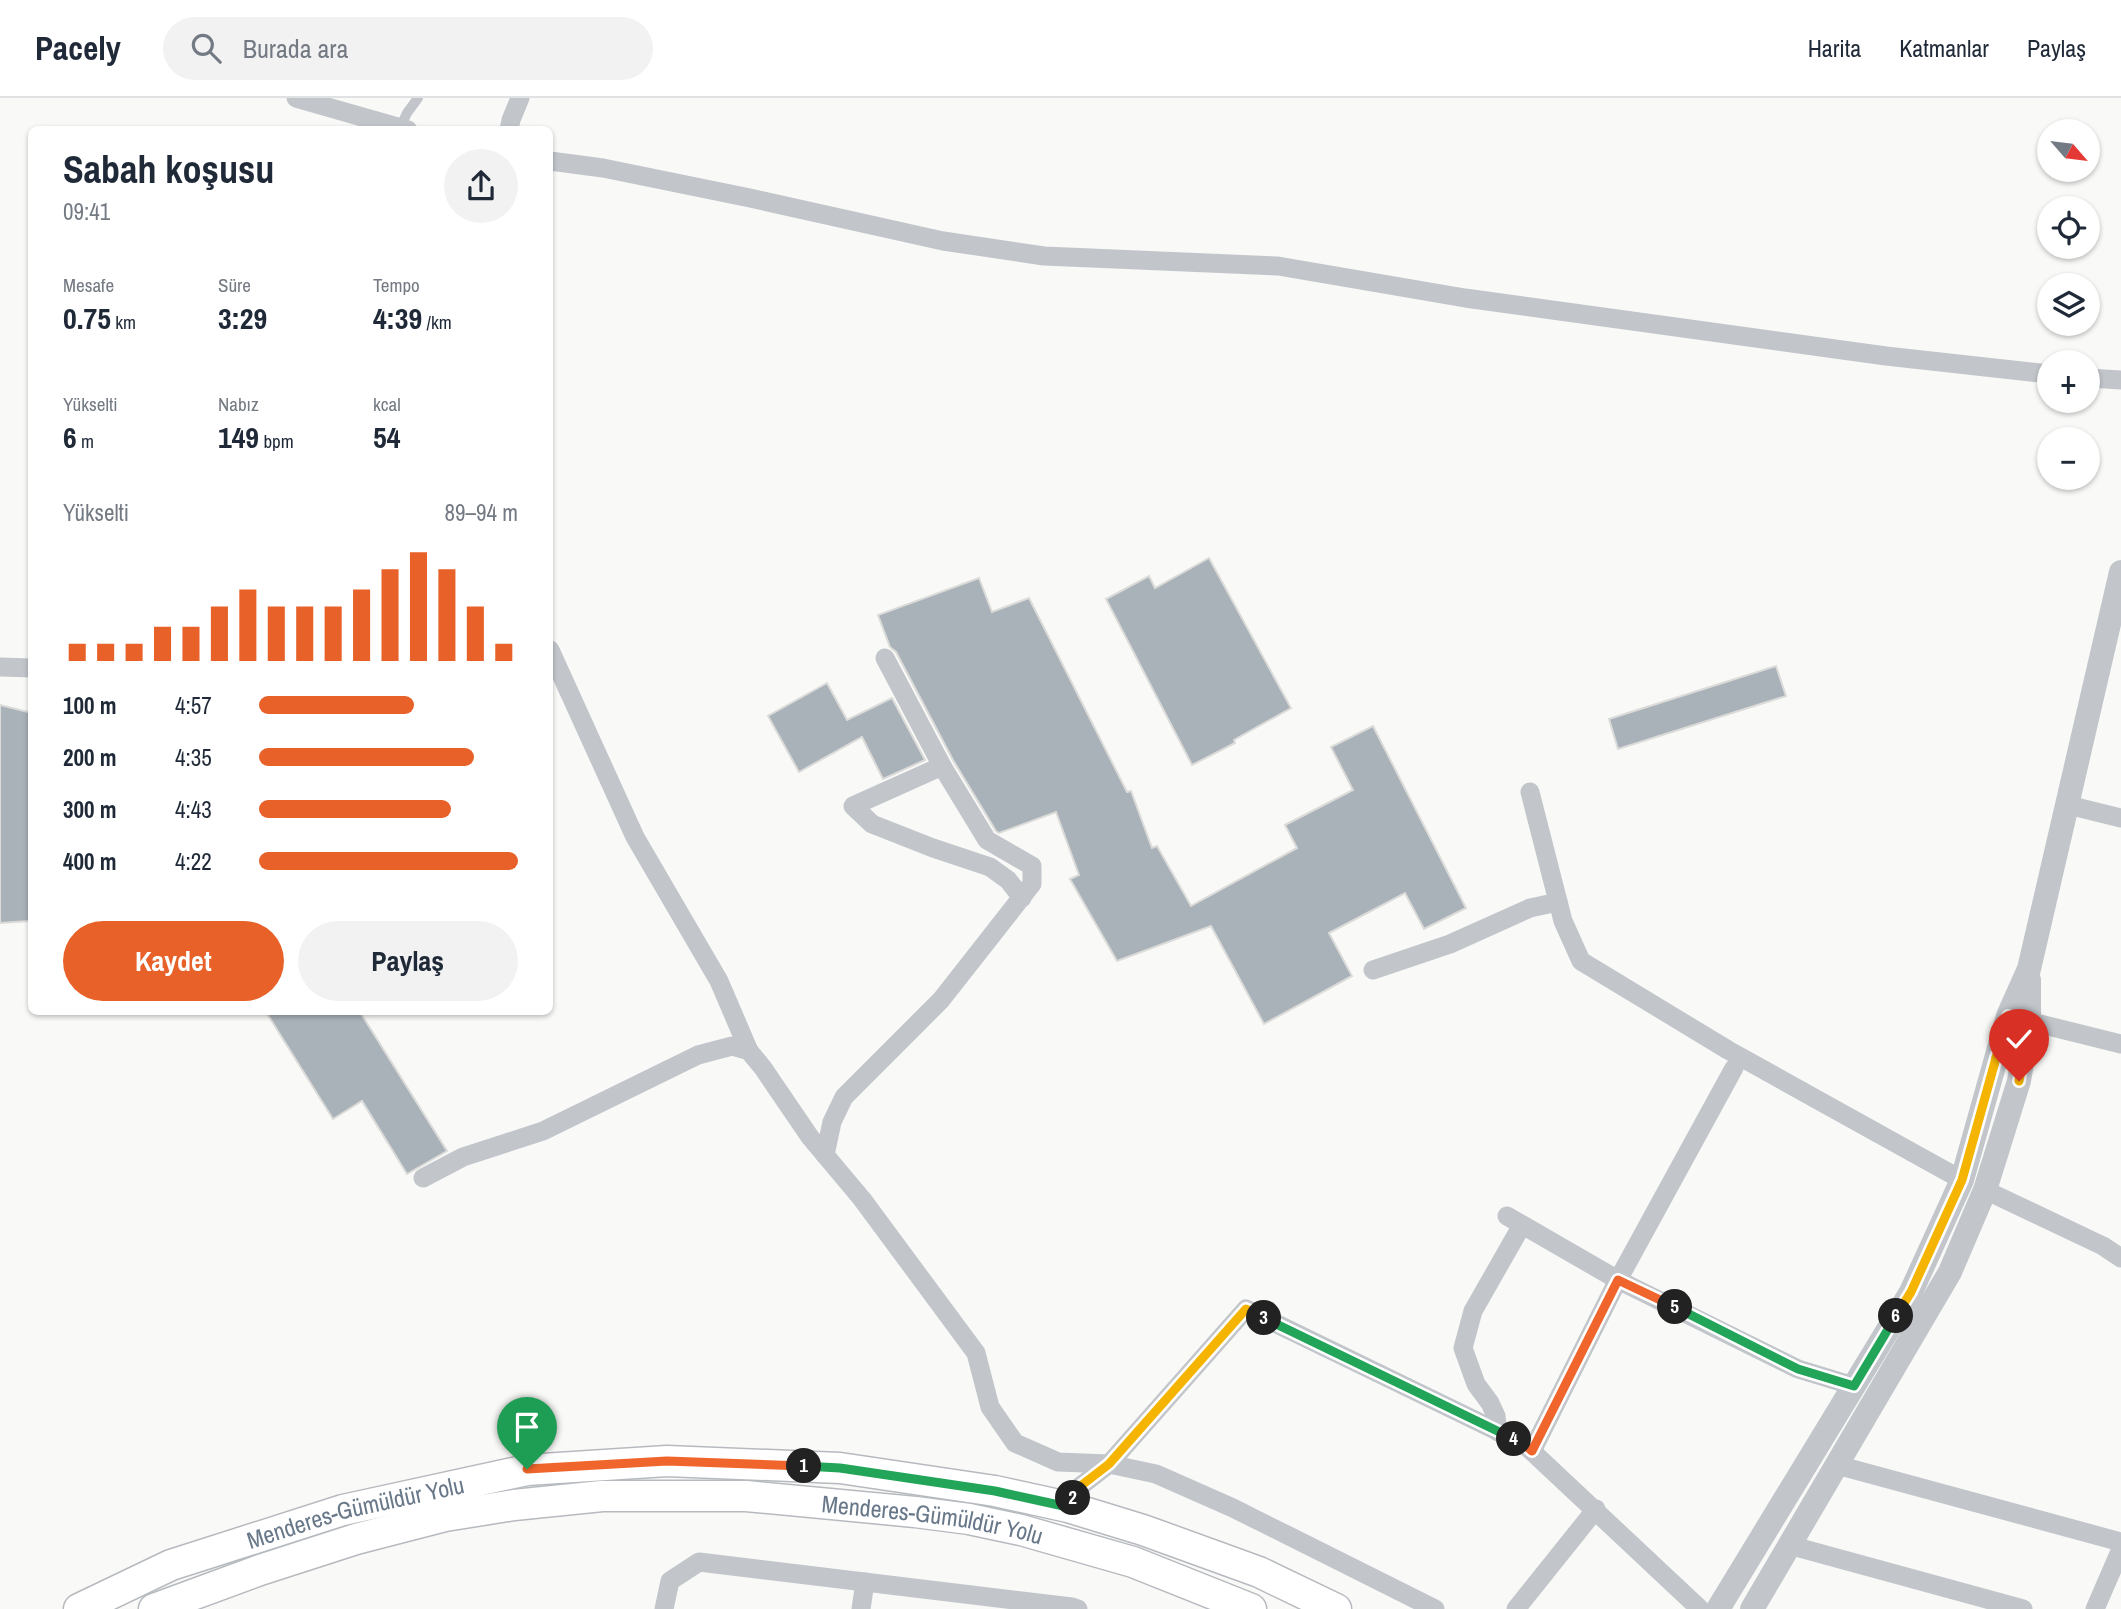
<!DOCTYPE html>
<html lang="tr">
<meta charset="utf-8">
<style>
body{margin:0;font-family:"Archivo Narrow",sans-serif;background:#f2f2f3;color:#1f2937;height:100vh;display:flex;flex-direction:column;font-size:26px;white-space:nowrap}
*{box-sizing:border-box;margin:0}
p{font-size:23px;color:#747a83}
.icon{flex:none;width:38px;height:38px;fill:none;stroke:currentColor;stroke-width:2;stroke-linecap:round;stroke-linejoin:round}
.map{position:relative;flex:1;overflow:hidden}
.drawer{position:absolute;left:28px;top:28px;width:525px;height:889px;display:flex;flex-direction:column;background:#fff;border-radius:10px;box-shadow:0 2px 5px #0004}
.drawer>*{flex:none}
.needle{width:46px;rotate:118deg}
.fabs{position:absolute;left:2037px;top:21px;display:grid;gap:14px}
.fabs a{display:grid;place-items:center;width:63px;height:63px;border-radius:50%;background:#fff;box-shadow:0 2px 5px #0004;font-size:35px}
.pin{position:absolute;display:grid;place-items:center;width:60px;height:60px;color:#fff;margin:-72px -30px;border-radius:50% 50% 50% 0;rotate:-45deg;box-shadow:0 0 7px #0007}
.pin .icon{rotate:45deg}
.km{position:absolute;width:35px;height:35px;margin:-18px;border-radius:50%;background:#222;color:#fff;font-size:19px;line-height:35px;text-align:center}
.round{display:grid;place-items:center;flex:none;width:74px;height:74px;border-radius:37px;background:#f2f2f3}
.head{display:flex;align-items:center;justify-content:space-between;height:119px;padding:0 35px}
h1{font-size:38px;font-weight:700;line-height:52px}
.stats{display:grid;grid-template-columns:repeat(3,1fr);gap:10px;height:119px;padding:7px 35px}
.stats div{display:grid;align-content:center}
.stats b{font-size:30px;font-weight:700}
.stats small{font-size:19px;font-weight:400}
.stats p{font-size:19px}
.chart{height:196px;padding:14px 35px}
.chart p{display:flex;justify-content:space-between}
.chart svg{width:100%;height:126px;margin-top:7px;stroke:#e76129;stroke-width:6}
.button{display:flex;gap:14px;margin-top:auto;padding:14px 35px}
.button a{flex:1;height:80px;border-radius:42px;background:#e76129;color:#fff;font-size:28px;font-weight:700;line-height:80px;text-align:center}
.button a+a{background:#f2f2f3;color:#1f2937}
ul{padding:0 35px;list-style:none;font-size:23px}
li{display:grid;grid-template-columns:112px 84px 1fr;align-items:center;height:52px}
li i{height:18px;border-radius:9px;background:#e76129}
header{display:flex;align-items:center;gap:42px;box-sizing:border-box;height:98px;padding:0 35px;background:#fff;border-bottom:2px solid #e0e1e3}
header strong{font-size:33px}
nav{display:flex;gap:38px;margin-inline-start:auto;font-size:24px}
.search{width:490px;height:63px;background:#f2f2f3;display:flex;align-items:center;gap:18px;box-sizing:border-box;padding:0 24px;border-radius:38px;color:#747a83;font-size:26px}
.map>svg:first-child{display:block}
</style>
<header>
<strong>Pacely</strong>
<div class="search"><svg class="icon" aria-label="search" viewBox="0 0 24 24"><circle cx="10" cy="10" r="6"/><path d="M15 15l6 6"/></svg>Burada ara</div>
<nav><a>Harita</a><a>Katmanlar</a><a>Paylaş</a></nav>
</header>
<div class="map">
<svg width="2121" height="1511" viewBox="0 0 2121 1511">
<rect width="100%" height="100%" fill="#f9f9f7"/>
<!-- building -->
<g fill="#a9b1b9" stroke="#dbdbd9" stroke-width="2">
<polygon points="1209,460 1291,610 1234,642 1235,645 1192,667 1106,501 1149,478 1155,490"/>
<polygon points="979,480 992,514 1029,500 1127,694 1131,693 1152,750 1157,748 1191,808 1297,750 1285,727 1353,692 1331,649 1373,628 1466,810 1424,831 1405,795 1329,835 1352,878 1264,926 1211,828 1117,863 1070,781 1079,777 1056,714 999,735 996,733 953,662 896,554 890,549 878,517"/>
<polygon points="1776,568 1786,598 1618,651 1609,621"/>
<polygon points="827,585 847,622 892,600 925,662 883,681 862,639 799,674 768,618"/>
<polygon points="0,607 32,615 32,812 29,823 0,825"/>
<polygon points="266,914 360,914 447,1053 407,1076 362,1003 333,1021"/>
</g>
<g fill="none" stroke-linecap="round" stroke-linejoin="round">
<!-- primary casing -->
<g stroke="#b6babf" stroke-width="33">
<g id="primary">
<path id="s1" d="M79,1511L171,1467L343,1412L527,1372L667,1363L840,1370L995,1393L1068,1409L1143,1432L1259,1474L1336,1511"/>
<path id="s2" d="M154,1511L260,1472L356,1441L445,1418L514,1407L602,1398H746L915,1414L969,1421L1021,1432L1133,1464L1251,1511"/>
</g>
</g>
<!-- service -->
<polyline stroke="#c2c6cb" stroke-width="10" points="400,30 407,15 418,0"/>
<!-- minor -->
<g stroke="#c2c6cb" stroke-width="19">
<polyline points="296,0 408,32"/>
<polyline points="509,32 511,22 520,0"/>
<polyline points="550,63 603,70 750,100 943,143 1044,158 1278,168 1465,200 1886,258 2049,276"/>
<polyline points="2088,280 2121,282"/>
<polyline points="550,552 635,739 719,883 749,953"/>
<polyline points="0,569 32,570"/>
<polyline points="942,668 853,708 872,726 933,750 990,769 1008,782 1022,800"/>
<polyline points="1530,694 1563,823 1581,863 1728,952 1962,1082"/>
<polyline points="2068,707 2121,720"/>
<polyline points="1373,872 1450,846 1530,810 1558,804"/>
<polyline points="2016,920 2121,946"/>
<polyline points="825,1057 832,1024 844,999 941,902 1032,786 1032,768 987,742 942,668 885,560"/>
<polyline points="423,1080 463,1059 543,1033 698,957 732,948 749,953 763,970 810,1039 862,1101 976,1255 990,1309 1015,1345 1058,1364 1109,1366 1156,1376 1233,1410 1435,1511"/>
<polyline points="1985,1092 2103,1148 2121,1160"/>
<polyline points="1507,1118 1618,1182 1798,1271 1854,1288"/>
<polyline points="1498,1334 1496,1318 1490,1305 1476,1286 1463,1250 1473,1213 1522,1127"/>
<polyline points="1532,1353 1618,1182 1734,970"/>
<polyline points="1837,1367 2121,1444"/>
<polyline points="1068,1409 1078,1390 1109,1366 1246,1211 1524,1346 1700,1511"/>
<polyline points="1789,1447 2023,1511"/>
<polyline points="664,1511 670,1483 699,1464 1072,1509 1078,1511"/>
<polyline points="861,1511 865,1484"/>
<polyline points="1516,1511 1596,1411"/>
<polyline points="2095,1511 2121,1451"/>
</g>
<!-- tertiary -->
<g stroke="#c2c6cb" stroke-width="24">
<polyline points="1718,1511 1911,1194 1962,1082 2008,918 2029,871 2121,474"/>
<polyline points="1752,1511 1950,1174 1985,1092 2019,983 2029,923 2029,882"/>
</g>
<!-- primary -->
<use href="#primary" stroke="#fff" stroke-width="30"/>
</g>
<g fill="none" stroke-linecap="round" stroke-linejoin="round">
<!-- split-1 casing -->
<g stroke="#fff" stroke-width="14">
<polyline id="split-1" points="527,1371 667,1363 804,1368"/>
</g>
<!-- split-2 casing -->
<g stroke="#fff" stroke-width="14">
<polyline id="split-2" points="804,1368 840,1370 995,1393 1068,1409 1073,1400"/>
</g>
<!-- split-3 casing -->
<g stroke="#fff" stroke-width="14">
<polyline id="split-3" points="1073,1400 1078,1390 1109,1366 1246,1211 1264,1220"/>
</g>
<!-- split-4 casing -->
<g stroke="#fff" stroke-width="14">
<polyline id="split-4" points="1264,1220 1514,1341"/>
</g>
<!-- split-5 casing -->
<g stroke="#fff" stroke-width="14">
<polyline id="split-5" points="1514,1341 1524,1346 1532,1353 1618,1182 1675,1209"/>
</g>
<!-- split-6 casing -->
<g stroke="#fff" stroke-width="14">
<polyline id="split-6" points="1675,1209 1798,1271 1854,1288 1896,1218"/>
</g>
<!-- split-7 casing -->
<g stroke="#fff" stroke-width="14">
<polyline id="split-7" points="1896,1218 1911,1194 1962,1082 1996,960"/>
</g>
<!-- split-8 casing -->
<g stroke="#fff" stroke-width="14">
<polyline id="split-8" points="1996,960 2008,918 2029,923 2019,983"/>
</g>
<!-- split-1 -->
<use href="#split-1" stroke="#f0652b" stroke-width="9"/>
<!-- split-2 -->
<use href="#split-2" stroke="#22a559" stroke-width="9"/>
<!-- split-3 -->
<use href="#split-3" stroke="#f5b400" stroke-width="9"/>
<!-- split-4 -->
<use href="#split-4" stroke="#22a559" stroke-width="9"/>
<!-- split-5 -->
<use href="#split-5" stroke="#f0652b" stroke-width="9"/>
<!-- split-6 -->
<use href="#split-6" stroke="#22a559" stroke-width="9"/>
<!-- split-7 -->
<use href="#split-7" stroke="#f5b400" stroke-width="9"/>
<!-- split-8 -->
<use href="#split-8" stroke="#f5b400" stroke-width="9"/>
</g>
<g text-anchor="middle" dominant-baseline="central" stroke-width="7" stroke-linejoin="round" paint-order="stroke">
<!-- street labels -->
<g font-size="24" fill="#687889" stroke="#fff">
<text stroke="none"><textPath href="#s1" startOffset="294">Menderes-Gümüldür Yolu</textPath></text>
<text stroke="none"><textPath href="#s2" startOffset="796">Menderes-Gümüldür Yolu</textPath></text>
</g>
</g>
</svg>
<div class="fabs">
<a><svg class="needle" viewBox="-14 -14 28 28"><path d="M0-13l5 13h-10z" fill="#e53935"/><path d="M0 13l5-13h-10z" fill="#747a83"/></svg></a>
<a><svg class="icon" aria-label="locate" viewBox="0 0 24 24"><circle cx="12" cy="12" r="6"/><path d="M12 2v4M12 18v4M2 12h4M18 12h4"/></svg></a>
<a><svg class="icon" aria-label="layers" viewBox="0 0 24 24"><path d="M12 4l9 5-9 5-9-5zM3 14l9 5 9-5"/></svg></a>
<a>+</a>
<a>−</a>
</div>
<div class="pin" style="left:527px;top:1371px;background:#1e9e55"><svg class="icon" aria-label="arrive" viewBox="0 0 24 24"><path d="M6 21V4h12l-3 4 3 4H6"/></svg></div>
<div class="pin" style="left:2019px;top:983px;background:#d93025"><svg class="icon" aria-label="check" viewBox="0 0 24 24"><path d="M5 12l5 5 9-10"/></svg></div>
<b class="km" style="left:804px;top:1368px">1</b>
<b class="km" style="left:1073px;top:1400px">2</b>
<b class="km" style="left:1264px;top:1220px">3</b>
<b class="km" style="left:1514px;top:1341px">4</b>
<b class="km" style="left:1675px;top:1209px">5</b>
<b class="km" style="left:1896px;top:1218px">6</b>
<section class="drawer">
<div class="head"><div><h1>Sabah koşusu</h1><p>09:41</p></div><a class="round"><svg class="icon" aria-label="share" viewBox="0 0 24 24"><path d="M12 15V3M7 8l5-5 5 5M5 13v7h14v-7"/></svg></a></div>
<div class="stats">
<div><p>Mesafe</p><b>0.75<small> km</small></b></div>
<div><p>Süre</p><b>3:29</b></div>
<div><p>Tempo</p><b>4:39<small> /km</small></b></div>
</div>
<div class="stats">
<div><p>Yükselti</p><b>6<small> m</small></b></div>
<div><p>Nabız</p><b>149<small> bpm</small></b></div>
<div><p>kcal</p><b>54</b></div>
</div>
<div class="chart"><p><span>Yükselti</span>89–94 m</p>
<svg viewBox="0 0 160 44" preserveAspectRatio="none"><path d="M5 44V38M15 44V38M25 44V38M35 44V32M45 44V32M55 44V25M65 44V19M75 44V25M85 44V25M95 44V25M105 44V19M115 44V12M125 44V6M135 44V12M145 44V25M155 44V38"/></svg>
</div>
<ul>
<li><b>100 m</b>4:57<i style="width:60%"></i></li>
<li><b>200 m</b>4:35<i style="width:83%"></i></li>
<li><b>300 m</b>4:43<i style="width:74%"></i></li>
<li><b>400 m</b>4:22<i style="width:100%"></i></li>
</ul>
<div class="button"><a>Kaydet</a><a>Paylaş</a></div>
</section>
</div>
